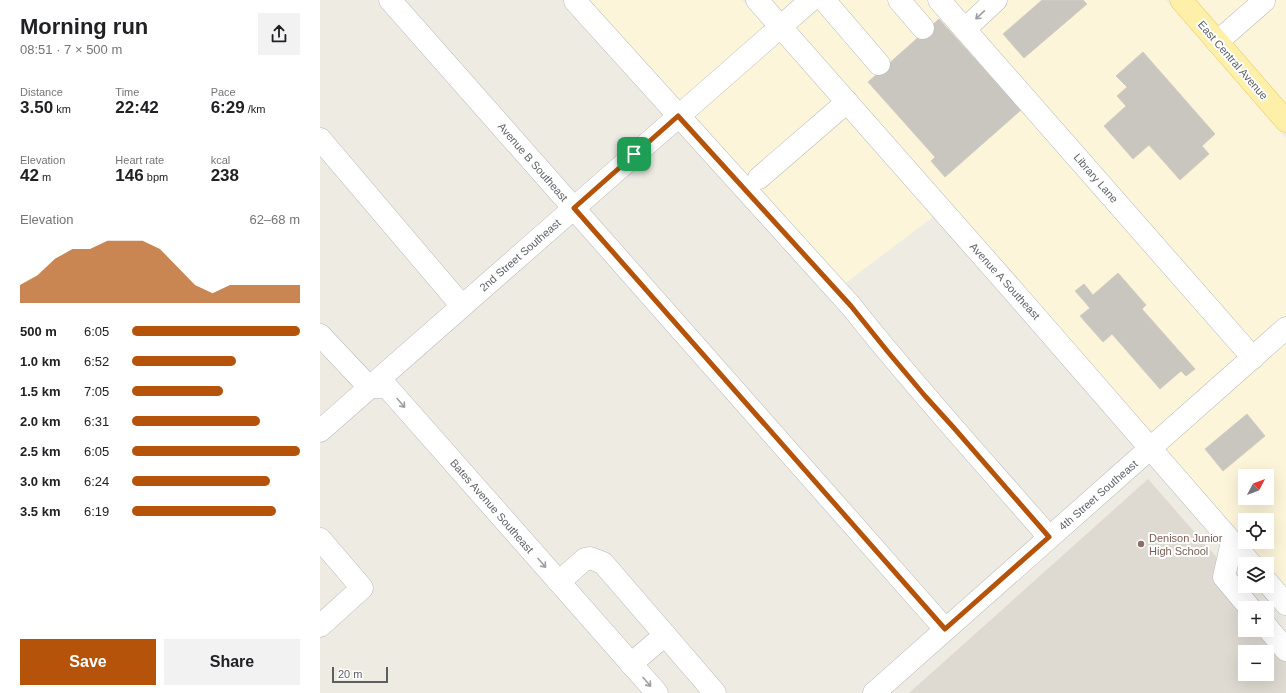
<!DOCTYPE html>
<meta charset="utf-8">
<style>
body{margin:0;font-family:Helvetica,sans-serif;background:#f2f2f2;color:#202124;height:100vh;display:flex;flex-direction:column;font-size:15px;white-space:nowrap}
*{box-sizing:border-box;margin:0}
p{font-size:13px;color:#757577}
.icon{flex:none;width:22px;height:22px;fill:none;stroke:currentColor;stroke-width:2;stroke-linecap:round;stroke-linejoin:round}
.map{position:relative;flex:1;overflow:hidden}
.details{display:flex;flex-direction:column;background:#fff;width:320px}
.details>*{flex:none}
.needle{width:26px;rotate:49deg}
.fabs{position:absolute;left:918px;top:469px;display:grid;gap:8px}
.fabs a{display:grid;place-items:center;width:36px;height:36px;border-radius:0px;background:#fff;box-shadow:0 4px 16px #0002;font-size:20px}
.scale{position:absolute;left:12px;bottom:10px;width:56px;box-sizing:border-box;padding-left:4px;border:2px solid #5b5f64;border-top:0;font-size:11px;line-height:14px;white-space:nowrap;color:#5b5f64;-webkit-text-stroke:3px #fff;paint-order:stroke}
.pin{position:absolute;display:grid;place-items:center;width:34px;height:34px;color:#fff;margin:-17px;border-radius:8px;box-shadow:0 2px 6px #0006}
.round{display:grid;place-items:center;flex:none;width:42px;height:42px;border-radius:0px;background:#f2f2f2}
.headline{display:flex;align-items:center;justify-content:space-between;height:68px;padding:0 20px}
h1{font-size:22px;font-weight:700;line-height:30px}
.stats{display:grid;grid-template-columns:repeat(3,1fr);gap:6px;height:68px;padding:4px 20px}
.stats div{display:grid;align-content:center}
.stats b{font-size:17px;font-weight:700}
.stats small{font-size:11px;font-weight:400}
.stats p{font-size:11px}
.chart{height:112px;padding:8px 20px}
.chart p{display:flex;justify-content:space-between}
.chart svg{width:100%;height:72px;margin-top:4px;fill:#b45309;opacity:.7}
.action{display:flex;gap:8px;margin-top:auto;padding:8px 20px}
.action a{flex:1;height:46px;border-radius:0px;background:#b45309;color:#fff;font-size:16px;font-weight:700;line-height:46px;text-align:center}
.action a+a{background:#f2f2f2;color:#202124}
ul{padding:0 20px;list-style:none;font-size:13px}
li{display:grid;grid-template-columns:64px 48px 1fr;align-items:center;height:30px}
li i{height:10px;border-radius:5px;background:#b45309}
main{display:flex;flex:1;min-height:0}
.map>svg:first-child{display:block}
</style>
<main>
<section class="details">
<div class="headline"><div><h1>Morning run</h1><p>08:51 · 7 × 500 m</p></div><a class="round"><svg class="icon" aria-label="share" viewBox="0 0 24 24"><path d="M12 15V3M7 8l5-5 5 5M5 13v7h14v-7"/></svg></a></div>
<div class="stats">
<div><p>Distance</p><b>3.50<small> km</small></b></div>
<div><p>Time</p><b>22:42</b></div>
<div><p>Pace</p><b>6:29<small> /km</small></b></div>
</div>
<div class="stats">
<div><p>Elevation</p><b>42<small> m</small></b></div>
<div><p>Heart rate</p><b>146<small> bpm</small></b></div>
<div><p>kcal</p><b>238</b></div>
</div>
<div class="chart"><p><span>Elevation</span>62–68 m</p>
<svg viewBox="0 0 160 44" preserveAspectRatio="none"><path d="M0 44V33L10 27L20 17L30 11L40 11L50 6L60 6L70 6L80 11L90 22L100 33L110 38L120 33L130 33L140 33L150 33L160 33V44z"/></svg>
</div>
<ul>
<li><b>500 m</b>6:05<i style="width:100%"></i></li>
<li><b>1.0 km</b>6:52<i style="width:62%"></i></li>
<li><b>1.5 km</b>7:05<i style="width:54%"></i></li>
<li><b>2.0 km</b>6:31<i style="width:76%"></i></li>
<li><b>2.5 km</b>6:05<i style="width:100%"></i></li>
<li><b>3.0 km</b>6:24<i style="width:82%"></i></li>
<li><b>3.5 km</b>6:19<i style="width:86%"></i></li>
</ul>
<div class="action"><a>Save</a><a>Share</a></div>
</section>
<div class="map">
<svg width="966" height="693" viewBox="0 0 966 693">
<rect width="100%" height="100%" fill="#eeebe3"/>
<!-- commercial -->
<g fill="#fdf5d9" fill-rule="evenodd">
<polygon points="263,0 422,0 445,26 355,106"/>
<polygon points="451,0 476,0 462,12"/>
<polygon points="505,0 846,0 966,138 966,315 833,434 474,26"/>
<polygon points="875,0 966,0 966,105"/>
<polygon points="458,40 613,217 515,291 367,121"/>
<path d="M966,340V588L947,566V564H945L927,542H947V520H925V540L845,448ZM925,476H947V498H925Z"/>
</g>
<!-- education -->
<path fill="#dedad1" fill-rule="evenodd" d="M828,479L941,608H925V630H947V614L966,636V693H589ZM925,652H947V674H925Z"/>
<!-- building -->
<g fill="#c9c6c0" stroke="#d2cdc1">
<polygon points="722,0 763,0 767,4 704,58 683,34"/>
<polygon points="619,19 701,110 625,177 611,161 615,157 548,82"/>
<polygon points="823,52 895,134 882,146 889,154 860,180 829,145 813,159 784,126 806,106 797,96 807,87 796,76"/>
<polygon points="798,273 826,305 822,309 875,369 866,376 861,371 840,389 792,334 783,342 760,316 770,308 755,291 764,284 773,295"/>
<polygon points="927,414 945,436 903,471 885,449"/>
</g>
<g fill="none" stroke-linecap="round" stroke-linejoin="round">
<!-- minor casing -->
<g stroke="#b6b9bd" stroke-width="23">
<g id="minor">
<polyline points="70,0 625,629"/>
<polyline points="437,0 696,294 931,564"/>
<polyline points="504,0 559,64"/>
<polyline points="579,0 603,28"/>
<polyline points="619,0 933,358"/>
<path d="M255,1L531,306C594,386 663,461 729,537"/>
<polyline points="645,29 676,0"/>
<polyline points="897,42 944,1 943,0"/>
<polyline points="0,139 142,306"/>
<polyline points="439,178 527,102"/>
<polyline points="0,335 49,387 67,387 337,693"/>
<polyline points="0,431 491,0"/>
<polyline points="0,539 42,588 0,626"/>
<polyline points="912,542 904,577 930,608"/>
<polyline points="239,582 265,559 270,558 283,563 395,693"/>
<polyline points="947,582 966,604"/>
<polyline points="947,627 966,650"/>
<polyline points="311,664 345,635"/>
<polyline points="554,693 966,328"/>
</g>
</g>
<!-- major casing -->
<g stroke="#f0c55a" stroke-width="23">
<polyline id="major" points="861,0 966,121"/>
</g>
<!-- minor -->
<use href="#minor" stroke="#fff" stroke-width="22"/>
<!-- major -->
<use href="#major" stroke="#fef0a8" stroke-width="22"/>
</g>
<!-- one-way arrows -->
<defs><path id="oneway-shaft" d="M-6 0H5M1.5-3L5.5 0L1.5 3" fill="none" stroke-width="1.6" stroke-linecap="round" stroke-linejoin="round"/></defs>
<g stroke="#9d9fa2">
<use href="#oneway-shaft" transform="translate(660 15) rotate(137)"/>
<use href="#oneway-shaft" transform="translate(81 403) rotate(49)"/>
<use href="#oneway-shaft" transform="translate(222 563) rotate(49)"/>
<use href="#oneway-shaft" transform="translate(327 682) rotate(49)"/>
</g>
<g fill="none" stroke-linecap="round" stroke-linejoin="round">
<!-- route casing -->
<g stroke="#fff" stroke-width="8">
<polygon id="route" points="358,116 531,306 568,352 605,396 634,428 729,537 625,629 254,208"/>
</g>
<!-- route -->
<use href="#route" stroke="#b45309" stroke-width="5"/>
</g>
<!-- markers -->
<circle fill="#8d6e63" stroke="#fff" stroke-width="1.5" cx="821" cy="544" r="4"/>
<g text-anchor="middle" dominant-baseline="central" stroke-width="4" stroke-linejoin="round" paint-order="stroke">
<!-- street labels -->
<g font-size="11" fill="#5b5f64" stroke="#fff">
<text transform="translate(913 60) rotate(49)">East Central Avenue</text>
<text transform="translate(213 162) rotate(49)">Avenue B Southeast</text>
<text transform="translate(776 178) rotate(49)">Library Lane</text>
<text transform="translate(200 255) rotate(-41)">2nd Street Southeast</text>
<text transform="translate(685 281) rotate(48)">Avenue A Southeast</text>
<text transform="translate(778 495) rotate(-41)">4th Street Southeast</text>
<text transform="translate(172 506) rotate(49)">Bates Avenue Southeast</text>
</g>
<!-- education labels -->
<g font-size="11" fill="#785e54" stroke="#fff" text-anchor="start">
<text x="829" y="538">Denison Junior<tspan x="829" dy="13">High School</tspan></text>
</g>
</g>
</svg>
<div class="fabs">
<a><svg class="needle" viewBox="-14 -14 28 28"><path d="M0-13l5 13h-10z" fill="#e53935"/><path d="M0 13l5-13h-10z" fill="#757577"/></svg></a>
<a><svg class="icon" aria-label="locate" viewBox="0 0 24 24"><circle cx="12" cy="12" r="6"/><path d="M12 2v4M12 18v4M2 12h4M18 12h4"/></svg></a>
<a><svg class="icon" aria-label="layers" viewBox="0 0 24 24"><path d="M12 4l9 5-9 5-9-5zM3 14l9 5 9-5"/></svg></a>
<a>+</a>
<a>−</a>
</div>
<div class="scale">20 m</div>
<div class="pin" style="left:314px;top:154px;background:#1e9e55"><svg class="icon" aria-label="arrive" viewBox="0 0 24 24"><path d="M6 21V4h12l-3 4 3 4H6"/></svg></div>
</div>
</main>
